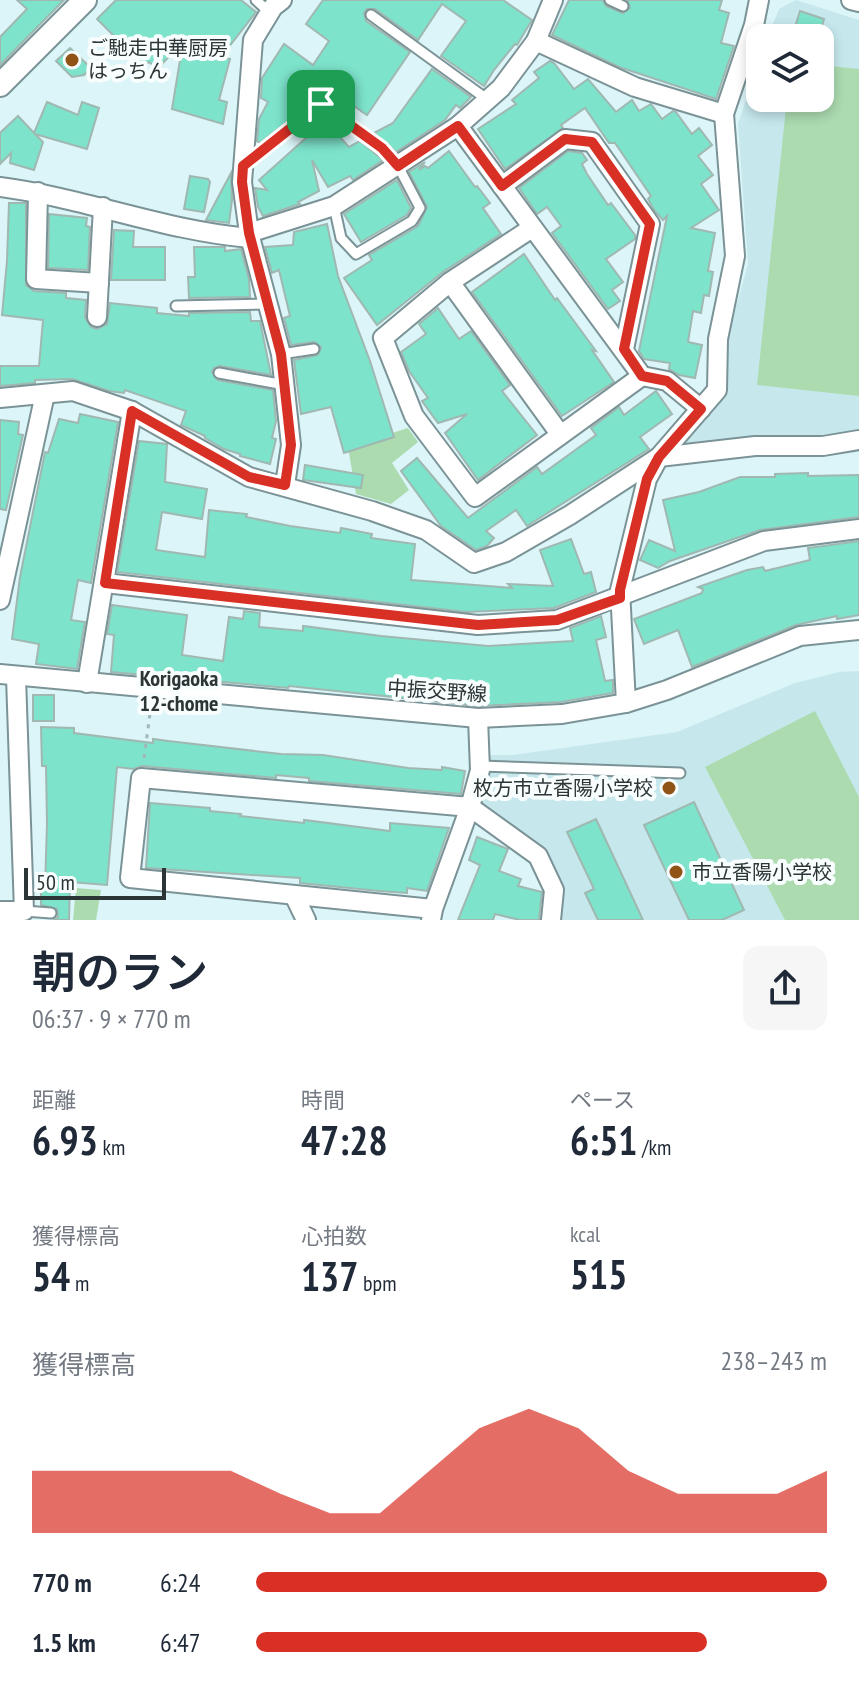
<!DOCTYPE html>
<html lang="ja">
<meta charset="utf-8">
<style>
body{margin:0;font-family:"PT Sans Narrow","Noto Sans JP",sans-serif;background:#f6f6f7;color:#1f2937;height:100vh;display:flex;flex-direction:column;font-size:30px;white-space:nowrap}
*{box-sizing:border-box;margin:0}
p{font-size:26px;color:#747a83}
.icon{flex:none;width:44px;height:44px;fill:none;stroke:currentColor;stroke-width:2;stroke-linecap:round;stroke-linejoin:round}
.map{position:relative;height:920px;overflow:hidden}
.details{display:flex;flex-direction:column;background:#fff;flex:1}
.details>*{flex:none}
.tools{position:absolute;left:746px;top:24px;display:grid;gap:16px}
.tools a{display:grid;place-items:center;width:88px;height:88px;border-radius:16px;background:#fff;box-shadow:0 4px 12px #0003;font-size:40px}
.scale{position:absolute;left:24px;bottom:20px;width:142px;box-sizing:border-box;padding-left:8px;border:4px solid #2b3536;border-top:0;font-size:22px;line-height:28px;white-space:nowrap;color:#2b3536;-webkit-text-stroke:6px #f8fdfe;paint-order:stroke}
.pin{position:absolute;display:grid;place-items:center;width:68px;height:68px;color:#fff;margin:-34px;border-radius:16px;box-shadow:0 4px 12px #0006}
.round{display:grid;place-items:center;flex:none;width:84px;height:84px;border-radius:16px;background:#f6f6f7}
.headline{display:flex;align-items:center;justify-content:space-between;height:136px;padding:0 32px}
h1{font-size:44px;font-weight:600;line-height:60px}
.stats{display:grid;grid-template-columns:repeat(3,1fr);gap:12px;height:136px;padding:8px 32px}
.stats div{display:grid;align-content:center}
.stats b{font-size:40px;font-weight:600}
.stats small{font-size:22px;font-weight:400}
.stats p{font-size:22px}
.chart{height:224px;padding:16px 32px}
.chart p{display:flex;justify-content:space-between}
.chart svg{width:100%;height:144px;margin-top:8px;fill:#d93025;opacity:.7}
ul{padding:0 32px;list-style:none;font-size:26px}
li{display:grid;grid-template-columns:128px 96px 1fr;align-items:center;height:60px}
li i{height:20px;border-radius:10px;background:#d93025}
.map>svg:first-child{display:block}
</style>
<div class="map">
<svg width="859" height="920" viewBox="0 0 859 920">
<rect width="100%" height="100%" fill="#dbf5f8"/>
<!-- built -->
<g fill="#c6e8ed">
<polygon points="796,0 859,20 859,432 683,445 724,395 727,339 748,264 738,124 760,58 760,98 820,98 820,38 767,38 779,9"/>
<polygon points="859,671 859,920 556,920 559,889 474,804 483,755 513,755 677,732 795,683 839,672"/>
</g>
<!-- green -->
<g fill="#acdbb0">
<polygon points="820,65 859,69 859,396 757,385 787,98 820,98"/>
<polygon points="408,428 418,442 392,463 409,490 391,504 356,494 348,447"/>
<polygon points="815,711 859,797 859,920 785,920 705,767"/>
<polygon points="76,888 101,890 96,920 73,920"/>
</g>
<!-- building -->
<g fill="#7de3cb" stroke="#a0b8b1" stroke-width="2">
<polygon points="17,0 64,0 0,65 0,37 27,9"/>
<polygon points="116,0 241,0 256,12 221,57 230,59 219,100 227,102 223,124 172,109 183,42 157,69 149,62 144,66 97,19"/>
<polygon points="323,0 503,0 532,20 517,45 515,44 494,70 484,86 441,56 466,21 442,4 418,40 375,9 367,9 364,13 366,21 410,52 367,115 335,93 331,99 312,85 288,121 260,143 257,141 259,119 268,102 261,98 262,78 284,44 313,65 329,41 306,24"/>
<polygon points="569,0 603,0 606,6 623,13 630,8 627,0 722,0 719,10 729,13 721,43 734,46 716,99 619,67 552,35"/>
<polygon points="800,11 824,19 820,34 795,27"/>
<polygon points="70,48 91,68 84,75 72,77 56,61"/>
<polygon points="550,61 554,63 574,89 588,79 616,112 632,100 639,111 651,104 662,119 673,111 676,112 692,134 699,128 712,145 698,156 713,175 701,184 719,210 691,228 715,233 708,271 713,272 709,296 704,295 701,313 693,311 688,342 702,345 695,378 679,375 669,369 670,363 644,359 639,351 667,216 663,220 654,210 648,199 651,196 615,143 609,143 585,108 561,125 563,128 505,169 478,129 516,104 512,100 539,78 534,72"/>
<polygon points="432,69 471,97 460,108 456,105 445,120 396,152 374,133 393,123"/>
<polygon points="47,102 78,115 82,102 99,108 87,149 35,134 43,142 34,170 10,163 11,153 0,164 0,133 18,116 34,133"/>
<polygon points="325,121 349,147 360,141 383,160 353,180 350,176 328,187 312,160 319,191 298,202 300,204 263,216 258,207 255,188 267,190 259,180"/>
<polygon points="449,151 475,187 477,186 490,203 483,208 501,234 443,272 377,325 344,278 372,260 369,255 418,226 427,207 409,172 425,162 419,170 425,166 428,168"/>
<polygon points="568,151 582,153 587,160 582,164 587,174 608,205 611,203 635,235 635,239 606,259 623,282 612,290 620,301 608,309 552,233 561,226 547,207 537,214 519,188"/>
<polygon points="231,173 232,200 229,223 206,220"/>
<polygon points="190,176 208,179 210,182 204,212 184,209"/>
<polygon points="397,180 411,208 407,215 361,242 344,214"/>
<polygon points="9,203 26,203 26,285 34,291 66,293 66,298 86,300 85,317 91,327 97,329 107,324 110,303 157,308 157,313 189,316 189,313 250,312 251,321 260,321 271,375 220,366 214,368 212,372 218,380 273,390 276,421 272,438 276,439 270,464 240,456 240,454 224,449 205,438 205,436 181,425 186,411 125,390 124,393 109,391 72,379 35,380 35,383 0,386 0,366 39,366 43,320 2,315 7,261"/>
<polygon points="49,214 87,218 86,226 90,227 88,270 48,268"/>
<polygon points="327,224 338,276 370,361 394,437 344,453 331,407 301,414 294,360 318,355 321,347 314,342 291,345 284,318 290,316 279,270 272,273 265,247 293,245 294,232"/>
<polygon points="114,230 134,231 133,247 165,247 165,280 111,280"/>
<polygon points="194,247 225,247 225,251 241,249 249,279 250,297 189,298 188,277 195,277"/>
<polygon points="524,254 555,300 557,298 596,351 592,350 614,382 562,416 472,292"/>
<polygon points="438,308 459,339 471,331 510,385 502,391 537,435 478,480 445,433 467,414 438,423 422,401 428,398 409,371 401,352 426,334 419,324"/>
<polygon points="656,391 672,414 640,437 649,449 527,526 516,510 486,531 494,538 487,546 476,550 441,526 401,471 417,458 468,518 537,467 542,474 596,435 591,428 619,407 624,415"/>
<polygon points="80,414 118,422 91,583 78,580 71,620 85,622 77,669 36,664 39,644 12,639 20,577 45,452 48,453 59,419 78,423"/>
<polygon points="0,420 19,422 18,434 23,435 6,510 0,509"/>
<polygon points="139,441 167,444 165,482 207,489 202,519 162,512 156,550 205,557 209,510 247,514 246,517 290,526 340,533 341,528 372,534 371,538 415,544 411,580 512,588 508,584 553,586 540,550 571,539 584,574 591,572 596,592 554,608 466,612 117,572"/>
<polygon points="305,465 363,475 361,488 303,480"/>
<polygon points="808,473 808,476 859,475 859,517 760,530 670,561 658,568 640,560 649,540 675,551 663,500 699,492 740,477 775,477 775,474"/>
<polygon points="859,541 859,615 837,619 837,616 796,625 692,667 678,630 644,644 634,619 702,593 703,589 698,587 747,570 763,567 765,571 810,560 808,548"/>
<polygon points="112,605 187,615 182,655 223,661 229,617 243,619 244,611 260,613 259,627 303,631 303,626 381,636 488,646 573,641 570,628 601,616 606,637 596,640 605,681 613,680 613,693 561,702 478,706 289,686 288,688 111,672 114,635 107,634"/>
<rect x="33" y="695" width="21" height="26"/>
<polygon points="41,727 74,728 74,733 153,743 153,739 168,741 281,754 323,755 408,768 442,770 442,767 465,771 461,794 309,781 309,778 276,775 276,778 142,766 134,769 117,767 107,885 70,882 69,920 54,920 58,917 57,909 41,905 41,890 45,889 47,823 46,766 42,766"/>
<polygon points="694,802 744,910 722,920 689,920 644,825"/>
<polygon points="150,803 210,808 210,811 241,814 240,816 304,823 304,820 390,831 390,823 449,828 427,891 407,888 407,893 379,891 300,883 300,878 146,868"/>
<polygon points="596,819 643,920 598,920 585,893 594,889 567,832"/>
<polygon points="477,837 508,849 499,871 521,879 518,886 542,892 539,920 520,920 495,914 493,920 458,920 480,865 469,860"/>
</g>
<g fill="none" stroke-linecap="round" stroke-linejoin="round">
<!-- service casing -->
<g stroke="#7b9396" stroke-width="13">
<g id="service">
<polyline points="256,0 270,13"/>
<polyline points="610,0 623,6"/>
<polyline points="371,15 488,100"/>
<polyline points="246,164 321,104 382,148 398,166 420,208 412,221 356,254 341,238 334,206"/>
<polyline points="176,306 268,304"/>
<polyline points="281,354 314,349"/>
<polyline points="219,373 285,385"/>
<polyline points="480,766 680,773"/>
<polyline points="24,911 51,913"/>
</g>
</g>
<!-- minor casing -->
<g stroke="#7b9396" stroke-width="22">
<g id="minor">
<polyline points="282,0 273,7 253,40 242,182 249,233 281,354 291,445 285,485"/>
<polyline points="851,0 859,2"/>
<polyline points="536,41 635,87 724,114"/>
<polyline points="458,126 642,376 667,381 701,409"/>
<polyline points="502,186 565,139 592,142 650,224 624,349"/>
<path d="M0,187C85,198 165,231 250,238"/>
<polyline points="38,192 36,279 99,283"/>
<polyline points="532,228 450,282 383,338 414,416 475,497 642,376"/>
<polyline points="249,233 334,206 458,126 501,88 536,41 553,0"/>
<polyline points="450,282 560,434"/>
<polyline points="97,317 103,207"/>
<polyline points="0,398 73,391 132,411 249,477 372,511 426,530 474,563 506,552 570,515 659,457 755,446 823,446 859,440"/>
<polyline points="105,583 478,625 557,620 764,541 859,529"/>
<polyline points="0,600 45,394"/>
<polyline points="0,674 478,718 562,714 626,703 667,690 800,636 859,630"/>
<polyline points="87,683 132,411"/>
<polyline points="626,703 620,590 647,479 659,457 717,390 718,339 735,256 724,114 754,25 759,0"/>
<polyline points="294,895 306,920"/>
<polyline points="433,909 470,807 538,856 554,890 551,920"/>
<polyline points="0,911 24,911 16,677"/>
<polyline points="431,920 433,909 130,878 141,778 470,807 480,770 478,718"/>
</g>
</g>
<!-- tertiary casing -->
<g stroke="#7b9396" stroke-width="26">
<polyline id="tertiary" points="0,85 85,0"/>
</g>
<!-- path -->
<polyline stroke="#a2b7ba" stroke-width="3" stroke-dasharray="4 6" stroke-linecap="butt" points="144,758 151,706"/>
<!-- service -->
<use href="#service" stroke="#fff" stroke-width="9"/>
<!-- minor -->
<use href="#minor" stroke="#fff" stroke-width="18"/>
<!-- tertiary -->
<use href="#tertiary" stroke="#fff" stroke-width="22"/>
</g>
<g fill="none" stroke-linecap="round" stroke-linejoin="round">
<!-- route casing -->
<g stroke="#fff" stroke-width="16">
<polygon id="route" points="321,104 382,148 398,166 458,126 502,186 565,139 592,142 650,224 624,349 642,376 667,381 701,409 659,457 647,479 620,590 620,598 557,620 478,625 105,583 132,411 249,477 285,485 291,445 281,354 249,233 242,182 243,166"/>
</g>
<!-- route -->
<use href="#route" stroke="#d93025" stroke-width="10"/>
</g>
<!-- markers -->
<g fill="#915417" stroke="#f8fdfe" stroke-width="3">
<circle cx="72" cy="60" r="8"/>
<circle cx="669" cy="788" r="8"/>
<circle cx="676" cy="872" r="8"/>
</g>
<g text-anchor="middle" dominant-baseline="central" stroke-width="8" stroke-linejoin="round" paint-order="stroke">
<!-- poi labels -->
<g font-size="20" fill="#2b3536" stroke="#f8fdfe" text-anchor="start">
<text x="88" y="48">ご馳走中華厨房<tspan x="88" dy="23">はっちん</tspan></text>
<text x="653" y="788" text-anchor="end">枚方市立香陽小学校</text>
<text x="692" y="872">市立香陽小学校</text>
</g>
<!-- street labels -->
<g font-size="20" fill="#2b3536" stroke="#f8fdfe">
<text transform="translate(437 691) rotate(4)">中振交野線</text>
</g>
<!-- neighbourhood labels -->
<g font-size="22" font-weight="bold" fill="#2b3536" stroke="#f8fdfe">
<text x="179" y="678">Korigaoka<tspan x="179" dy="25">12-chome</tspan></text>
</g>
</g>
</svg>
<div class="tools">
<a><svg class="icon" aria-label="layers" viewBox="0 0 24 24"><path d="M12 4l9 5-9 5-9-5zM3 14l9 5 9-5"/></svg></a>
</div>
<div class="scale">50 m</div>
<div class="pin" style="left:321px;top:104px;background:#1e9e55"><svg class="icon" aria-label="arrive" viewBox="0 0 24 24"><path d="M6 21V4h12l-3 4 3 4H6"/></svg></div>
</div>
<section class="details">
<div class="headline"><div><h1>朝のラン</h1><p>06:37 · 9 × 770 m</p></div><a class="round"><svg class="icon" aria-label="share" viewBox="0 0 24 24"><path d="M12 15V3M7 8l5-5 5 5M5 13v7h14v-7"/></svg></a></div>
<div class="stats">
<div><p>距離</p><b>6.93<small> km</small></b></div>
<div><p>時間</p><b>47:28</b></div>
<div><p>ペース</p><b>6:51<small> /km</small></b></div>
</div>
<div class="stats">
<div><p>獲得標高</p><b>54<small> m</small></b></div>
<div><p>心拍数</p><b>137<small> bpm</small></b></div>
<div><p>kcal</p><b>515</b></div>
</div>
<div class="chart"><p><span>獲得標高</span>238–243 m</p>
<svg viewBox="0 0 160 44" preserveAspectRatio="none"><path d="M0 44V25L10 25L20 25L30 25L40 25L50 32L60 38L70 38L80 25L90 12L100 6L110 12L120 25L130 32L140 32L150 32L160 25V44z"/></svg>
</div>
<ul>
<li><b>770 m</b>6:24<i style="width:100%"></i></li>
<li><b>1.5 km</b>6:47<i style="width:79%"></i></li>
</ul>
</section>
